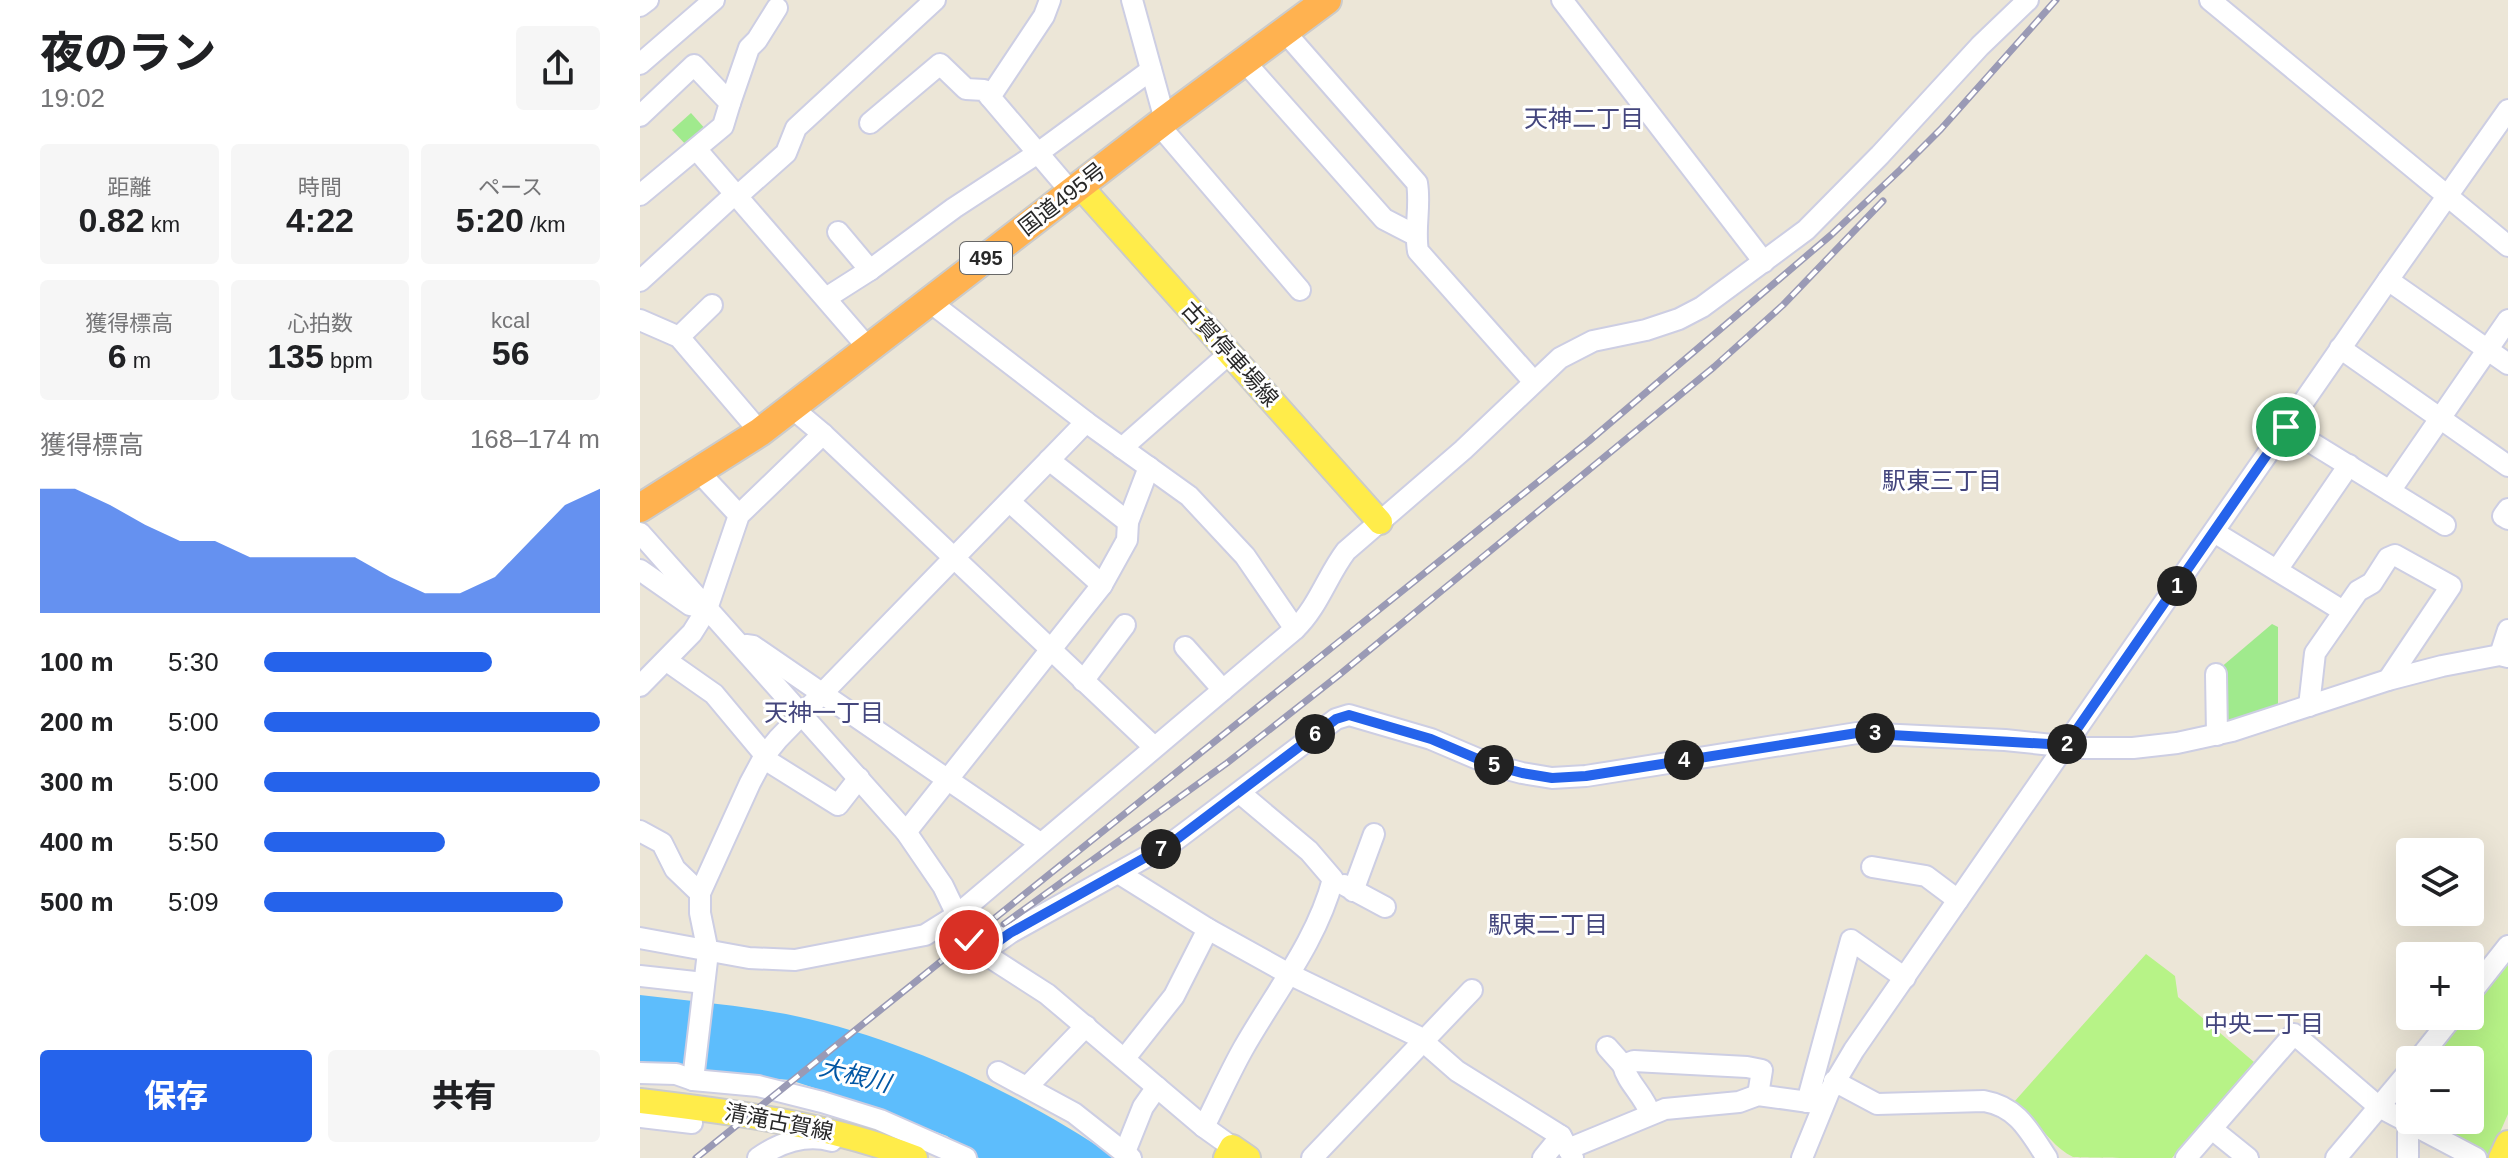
<!DOCTYPE html>
<html lang="ja">
<meta charset="utf-8">
<style>
body{margin:0;font-family:Helvetica,"Noto Sans JP",sans-serif;background:#f6f6f6;color:#202124;height:100vh;display:flex;flex-direction:column;font-size:30px;white-space:nowrap}
*{box-sizing:border-box;margin:0}
p{font-size:26px;color:#757577}
.icon{flex:none;width:44px;height:44px;fill:none;stroke:currentColor;stroke-width:2;stroke-linecap:round;stroke-linejoin:round}
.map{position:relative;flex:1;overflow:hidden}
.details{display:flex;flex-direction:column;background:#fff;width:640px}
.details>*{flex:none}
.fabs{position:absolute;left:1756px;top:838px;display:grid;gap:16px}
.fabs a{display:grid;place-items:center;width:88px;height:88px;border-radius:8px;background:#fff;box-shadow:0 8px 32px #0002;font-size:40px}
.pin{position:absolute;display:grid;place-items:center;width:68px;height:68px;color:#fff;margin:-34px;border:4px solid #fff;border-radius:50%;box-shadow:0 2px 8px #0007}
.km{position:absolute;width:40px;height:40px;margin:-20px;border-radius:50%;background:#222;color:#fff;font-size:22px;line-height:40px;text-align:center}
.round{display:grid;place-items:center;flex:none;width:84px;height:84px;border-radius:8px;background:#f6f6f6}
.head{display:flex;align-items:center;justify-content:space-between;height:136px;padding:0 40px}
h1{font-size:44px;font-weight:800;line-height:60px}
.stats{display:grid;grid-template-columns:repeat(3,1fr);gap:12px;height:136px;padding:8px 40px}
.stats div{display:grid;align-content:center;border-radius:8px;background:#f6f6f6;text-align:center}
.stats b{font-size:34px;font-weight:800}
.stats small{font-size:22px;font-weight:400}
.stats p{font-size:22px}
.chart{height:224px;padding:16px 40px}
.chart p{display:flex;justify-content:space-between}
.chart svg{width:100%;height:144px;margin-top:8px;fill:#2563eb;opacity:.7}
.primary-button{display:flex;gap:16px;margin-top:auto;padding:16px 40px}
.primary-button a{flex:1;height:92px;border-radius:8px;background:#2563eb;color:#fff;font-size:32px;font-weight:800;line-height:92px;text-align:center}
.primary-button a+a{background:#f6f6f6;color:#202124}
ul{padding:0 40px;list-style:none;font-size:26px}
li{display:grid;grid-template-columns:128px 96px 1fr;align-items:center;height:60px}
li i{height:20px;border-radius:10px;background:#2563eb}
main{display:flex;flex:1;min-height:0}
.map>svg:first-child{display:block}
</style>
<main>
<section class="details">
<div class="head"><div><h1>夜のラン</h1><p>19:02</p></div><a class="round"><svg class="icon" aria-label="share" viewBox="0 0 24 24"><path d="M12 15V3M7 8l5-5 5 5M5 13v7h14v-7"/></svg></a></div>
<div class="stats">
<div><p>距離</p><b>0.82<small> km</small></b></div>
<div><p>時間</p><b>4:22</b></div>
<div><p>ペース</p><b>5:20<small> /km</small></b></div>
</div>
<div class="stats">
<div><p>獲得標高</p><b>6<small> m</small></b></div>
<div><p>心拍数</p><b>135<small> bpm</small></b></div>
<div><p>kcal</p><b>56</b></div>
</div>
<div class="chart"><p><span>獲得標高</span>168–174 m</p>
<svg viewBox="0 0 160 44" preserveAspectRatio="none"><path d="M0 44V6L10 6L20 11L30 17L40 22L50 22L60 27L70 27L80 27L90 27L100 33L110 38L120 38L130 33L140 22L150 11L160 6V44z"/></svg>
</div>
<ul>
<li><b>100 m</b>5:30<i style="width:68%"></i></li>
<li><b>200 m</b>5:00<i style="width:100%"></i></li>
<li><b>300 m</b>5:00<i style="width:100%"></i></li>
<li><b>400 m</b>5:50<i style="width:54%"></i></li>
<li><b>500 m</b>5:09<i style="width:89%"></i></li>
</ul>
<div class="primary-button"><a>保存</a><a>共有</a></div>
</section>
<div class="map">
<svg width="1868" height="1158" viewBox="0 0 1868 1158">
<rect width="100%" height="100%" fill="#ece6d7"/>
<!-- green -->
<g fill="#a0ea8d">
<polygon points="51,113 67,131 48,147 32,130"/>
<polygon points="1632,624 1638,627 1638,710 1581,727 1579,669"/>
</g>
<!-- pitch -->
<g fill="#b7f387">
<path d="M1506,954L1535,976L1538,997L1614,1062L1532,1158C1516,1158 1442,1158 1433,1157C1408,1145 1396,1116 1374,1102Z"/>
<polygon points="1868,959 1868,1114 1850,1155 1780,1120 1830,1120 1830,1060 1787,1060 1822,1016 1830,1016 1830,1007"/>
</g>
<!-- water -->
<path fill="#5dbdfc" d="M0,995C48,1001 98,1005 146,1014C261,1037 379,1093 476,1158H339L307,1136L211,1100L150,1080L79,1074L0,1061Z"/>
<g fill="none" stroke-linecap="round" stroke-linejoin="round">
<!-- minor casing -->
<g stroke="#cdcee3" stroke-width="24">
<g id="minor">
<polyline points="410,0 404,16 350,97 426,186 440,186"/>
<polyline points="492,0 525,120"/>
<polyline points="922,0 1124,262"/>
<polyline points="1570,0 1868,246"/>
<polyline points="0,6 8,0"/>
<path d="M644,31L777,183C781,206 774,228 778,251L894,382"/>
<polyline points="604,61 744,219 775,235"/>
<polyline points="0,64 74,0"/>
<polyline points="90,103 109,48 117,40 137,8"/>
<polyline points="0,116 54,65 90,103 83,126 0,195"/>
<polyline points="230,123 300,64 326,89 344,90 350,97"/>
<polyline points="519,125 660,290"/>
<polyline points="57,150 229,349"/>
<polyline points="198,232 230,270"/>
<polyline points="1748,280 1868,364"/>
<polyline points="0,281 95,194 102,192 146,153 156,128 295,0"/>
<polyline points="186,298 230,270 314,208 398,153 511,70"/>
<polyline points="290,302 446,422 549,496 605,556 655,629"/>
<polyline points="0,320 39,337 120,432"/>
<polyline points="39,337 72,305"/>
<polyline points="1700,348 1868,466"/>
<polyline points="152,408 183,434 513,746"/>
<polyline points="1646,427 1805,525"/>
<polyline points="482,448 590,353"/>
<polyline points="409,460 488,522"/>
<polyline points="59,472 99,515"/>
<polyline points="1750,491 1868,320"/>
<polyline points="370,502 462,585"/>
<polyline points="1868,509 1863,516 1868,519"/>
<polyline points="1574,532 1703,611"/>
<polyline points="0,533 266,832 303,886 329,940 334,947 407,994 564,1127 592,1147"/>
<polyline points="0,570 50,605 59,607"/>
<polyline points="1637,570 1709,465"/>
<polyline points="106,645 113,646 400,843"/>
<polyline points="545,647 583,690"/>
<polyline points="1860,655 1868,630"/>
<polyline points="27,661 74,694 125,755"/>
<polyline points="1576,674 1577,735"/>
<polyline points="443,681 485,625"/>
<polyline points="0,686 52,633 67,609 99,515 183,434"/>
<polyline points="1669,706 1675,653 1718,591 1732,583 1748,558 1755,555 1811,586 1748,680"/>
<polyline points="123,758 198,805 219,778"/>
<polyline points="0,831 22,843 35,869 60,893"/>
<polyline points="266,832 462,585 487,540 488,522 509,467"/>
<polyline points="1232,867 1286,876 1318,900"/>
<polyline points="480,874 568,929 649,974 777,1036 817,1071 921,1136 933,1158"/>
<polyline points="704,885 745,907"/>
<polyline points="713,891 734,834"/>
<path d="M0,938L109,958L155,960L285,935L317,915L655,629C678,607 687,576 706,551L823,450L920,358L953,341L1006,330L1039,319L1062,307L1166,230L1240,155L1340,46L1388,0"/>
<polyline points="342,953 370,933 533,842 696,719 709,715 791,739 852,765 882,773 912,778 946,776 1217,733 1365,740 1441,748 1493,748 1537,743 1592,731 1748,680 1802,666 1860,655 1868,657"/>
<polyline points="0,976 64,983"/>
<polyline points="1830,994 1868,946"/>
<polyline points="967,1047 983,1065"/>
<polyline points="485,1058 534,996 568,929"/>
<polyline points="1778,1060 1813,1016"/>
<polyline points="358,1072 434,1113 491,1158"/>
<polyline points="0,1073 36,1074 53,1080 118,1086 182,1102 240,1120 326,1158"/>
<polyline points="53,1080 68,952 60,913 60,893 110,783 125,755 138,739 446,422"/>
<path d="M1194,1081L1237,1104L1344,1101C1378,1107 1389,1131 1407,1158"/>
<polyline points="388,1086 446,1026"/>
<polyline points="1167,1102 1211,940 1265,978"/>
<path d="M1010,1114C1005,1096 987,1083 983,1065L994,1061L1107,1067L1122,1070L1118,1095"/>
<polyline points="0,1117 52,1123"/>
<path d="M564,1127C577,1101 589,1074 603,1049C634,994 677,941 693,879L669,851L600,793"/>
<polyline points="1572,1129 1608,1158"/>
<polyline points="928,1149 1025,1109 1099,1102 1118,1095 1183,1104"/>
<polyline points="485,1152 503,1107 517,1087"/>
<path d="M118,1158C139,1143 166,1133 192,1141"/>
<polyline points="672,1158 832,990"/>
<polyline points="903,1158 921,1136"/>
<polyline points="1162,1158 1189,1092 1214,1050 1748,280 1868,110"/>
<polyline points="1546,1158 1654,1034 1739,1107 1836,1158"/>
<polyline points="1696,1158 1770,1070"/>
<polyline points="1768,1158 1768,1133 1772,1125"/>
</g>
</g>
<!-- major casing -->
<g stroke="#cbcbcb" stroke-width="28">
<g id="major">
<polyline points="440,186 740,522"/>
<path d="M0,1101C93,1112 187,1124 275,1158"/>
<polyline points="586,1158 592,1147 608,1158"/>
<polyline points="1861,1158 1868,1143"/>
</g>
</g>
<!-- highway casing -->
<g stroke="#cbcbcb" stroke-width="32">
<polyline id="highway" points="0,508 120,432 525,120 687,0"/>
</g>
<!-- minor -->
<use href="#minor" stroke="#fff" stroke-width="20"/>
<!-- major -->
<use href="#major" stroke="#ffec4a" stroke-width="24"/>
<!-- highway -->
<use href="#highway" stroke="#ffb250" stroke-width="28"/>
<!-- rail casing -->
<g stroke="#9a9ab5" stroke-width="7">
<g id="rail">
<polyline points="364,924 587,763 699,675 1074,367 1143,305 1243,201"/>
<polyline points="56,1158 949,441 1191,235 1260,170 1301,129 1416,0"/>
</g>
</g>
<!-- rail -->
<use href="#rail" stroke="#fff" stroke-width="4" stroke-dasharray="12" stroke-linecap="butt"/>
</g>
<g fill="none" stroke-linecap="round" stroke-linejoin="round">
<!-- route casing -->
<g stroke="#fff" stroke-width="16">
<polyline id="route" points="329,940 342,953 370,933 533,842 696,719 709,715 791,739 852,765 882,773 912,778 946,776 1217,733 1426,745 1646,427"/>
</g>
<!-- route -->
<use href="#route" stroke="#2563eb" stroke-width="10"/>
</g>
<g text-anchor="middle" dominant-baseline="central" stroke-width="6" stroke-linejoin="round" paint-order="stroke">
<!-- shield labels -->
<rect fill="#fff" stroke="#686868" stroke-width="2" x="320" y="242" width="52" height="32" rx="6"/>
<g font-size="20" font-weight="bold" fill="#282828">
<text x="346" y="258">495</text>
</g>
<!-- street labels -->
<g font-size="22" fill="#282828" stroke="#fff">
<text transform="translate(422 199) rotate(-38)">国道495号</text>
<text transform="translate(590 354) rotate(48)">古賀停車場線</text>
<text transform="translate(139 1122) rotate(11)">清滝古賀線</text>
</g>
<!-- neighbourhood labels -->
<g font-size="24" fill="#44467d" stroke="#fff">
<text x="944" y="118">天神二丁目</text>
<text x="1302" y="480">駅東三丁目</text>
<text x="184" y="712">天神一丁目</text>
<text x="908" y="924">駅東二丁目</text>
<text x="1624" y="1023">中央二丁目</text>
</g>
<!-- water labels -->
<g font-size="24" font-style="italic" fill="#0056a4" stroke="#fff">
<text transform="translate(215 1075) rotate(14)">大根川</text>
</g>
</g>
</svg>
<div class="fabs">
<a><svg class="icon" aria-label="layers" viewBox="0 0 24 24"><path d="M12 4l9 5-9 5-9-5zM3 14l9 5 9-5"/></svg></a>
<a>+</a>
<a>−</a>
</div>
<div class="pin" style="left:1646px;top:427px;background:#1e9e55"><svg class="icon" aria-label="arrive" viewBox="0 0 24 24"><path d="M6 21V4h12l-3 4 3 4H6"/></svg></div>
<div class="pin" style="left:329px;top:940px;background:#d93025"><svg class="icon" aria-label="check" viewBox="0 0 24 24"><path d="M5 12l5 5 9-10"/></svg></div>
<b class="km" style="left:1537px;top:586px">1</b>
<b class="km" style="left:1427px;top:744px">2</b>
<b class="km" style="left:1235px;top:733px">3</b>
<b class="km" style="left:1044px;top:760px">4</b>
<b class="km" style="left:854px;top:765px">5</b>
<b class="km" style="left:675px;top:734px">6</b>
<b class="km" style="left:521px;top:849px">7</b>
</div>
</main>
